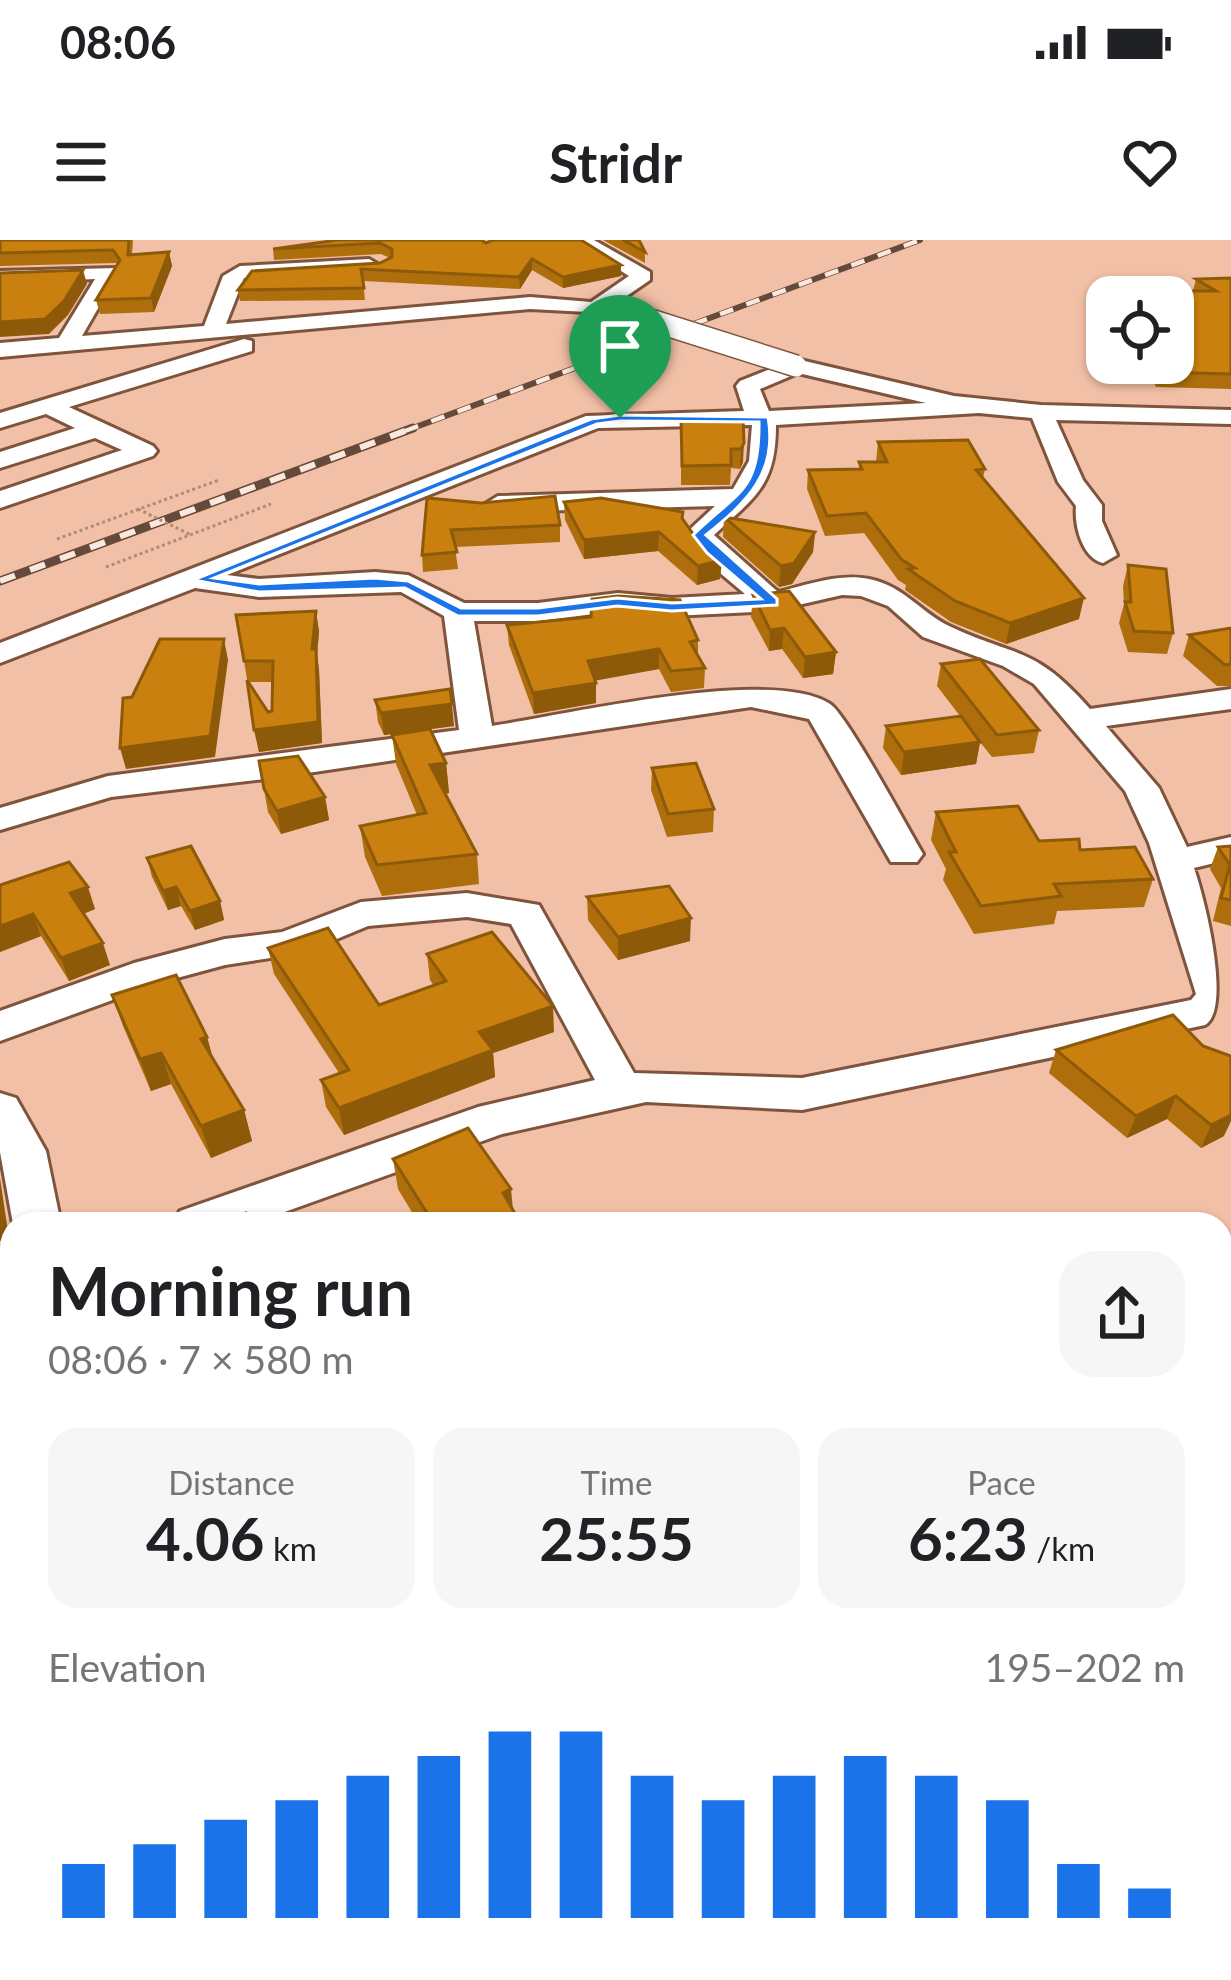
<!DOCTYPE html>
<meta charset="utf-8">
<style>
body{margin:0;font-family:Lato,sans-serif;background:#f6f6f6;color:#202124;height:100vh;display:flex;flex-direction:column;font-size:45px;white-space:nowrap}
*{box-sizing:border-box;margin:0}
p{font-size:39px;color:#757577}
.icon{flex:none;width:66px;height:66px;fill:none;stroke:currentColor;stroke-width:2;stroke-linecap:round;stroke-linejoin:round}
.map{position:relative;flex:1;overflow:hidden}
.sheet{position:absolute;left:0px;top:972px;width:1233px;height:768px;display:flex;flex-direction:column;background:#fff;border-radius:36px 36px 0 0;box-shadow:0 3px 9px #0004}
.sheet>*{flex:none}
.fabs{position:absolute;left:1086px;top:36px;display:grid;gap:24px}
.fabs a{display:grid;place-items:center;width:108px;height:108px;border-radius:24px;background:#fff;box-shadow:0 3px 9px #0004;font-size:60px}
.pin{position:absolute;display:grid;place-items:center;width:102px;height:102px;color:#fff;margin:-123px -51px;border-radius:50% 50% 50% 0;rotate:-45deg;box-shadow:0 0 12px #0007}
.pin .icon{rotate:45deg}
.round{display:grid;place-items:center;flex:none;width:126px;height:126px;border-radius:36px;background:#f6f6f6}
.summary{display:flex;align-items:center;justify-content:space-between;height:204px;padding:0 48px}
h1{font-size:66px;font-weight:700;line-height:90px}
.metrics{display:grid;grid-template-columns:repeat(3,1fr);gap:18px;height:204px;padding:12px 48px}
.metrics div{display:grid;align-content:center;border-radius:30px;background:#f6f6f6;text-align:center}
.metrics b{font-size:60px;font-weight:700}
.metrics small{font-size:33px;font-weight:400}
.metrics p{font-size:33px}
.chart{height:336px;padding:24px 48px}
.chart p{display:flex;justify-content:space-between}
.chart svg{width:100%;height:216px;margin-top:12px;stroke:#1a73e8;stroke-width:6}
.status{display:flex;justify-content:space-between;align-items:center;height:84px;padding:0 60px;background:#fff;direction:ltr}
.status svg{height:33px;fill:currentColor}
header{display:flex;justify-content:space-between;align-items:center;height:156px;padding:0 48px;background:#fff;font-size:54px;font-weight:700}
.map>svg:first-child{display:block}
</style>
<div class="status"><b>08:06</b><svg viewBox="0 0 49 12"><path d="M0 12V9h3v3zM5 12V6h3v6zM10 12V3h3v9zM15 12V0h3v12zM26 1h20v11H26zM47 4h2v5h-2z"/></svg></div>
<header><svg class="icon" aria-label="menu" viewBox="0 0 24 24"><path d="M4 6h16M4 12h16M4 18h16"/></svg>Stridr<svg class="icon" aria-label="heart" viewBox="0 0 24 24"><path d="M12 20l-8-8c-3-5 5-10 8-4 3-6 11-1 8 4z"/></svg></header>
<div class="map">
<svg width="1231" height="1740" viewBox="0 0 1231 1740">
<rect width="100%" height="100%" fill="#f2c0a6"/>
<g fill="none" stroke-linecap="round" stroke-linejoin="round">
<!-- minor casing -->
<g stroke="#7f543d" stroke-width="6">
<g id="minor">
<polygon points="572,0 594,0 650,32 650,40 615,64 626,66 626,74 530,69 0,117 0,103 59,98 95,39 0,43 0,31 116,28 119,32 82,96 204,86 223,36 240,26 369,19 379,25 369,31 244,38 226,84 530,57 591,62 629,36"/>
<polygon points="244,99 252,101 252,111 69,167 153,206 157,211 153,216 0,268 0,251 122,210 95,198 0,228 0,212 75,188 46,174 0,188 0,173"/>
<path d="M796,119L954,156L1041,165L1231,170V184L1056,180L1083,240L1102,265V281L1117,315L1103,323C1082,318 1074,285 1076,266L1058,242L1032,178L979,173L776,185C776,246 755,257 714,295L778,352C807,345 839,333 869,339C904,346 920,372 949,386C1017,418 1034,405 1090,469L1231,449V469L1106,486L1159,548L1187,607L1231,597V619L1194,628C1207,666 1231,770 1205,785L802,870L646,862L502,894L251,984H173L180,971L478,867L595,840L511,684L467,677L368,686L303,713L225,725L162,742L0,801V771L134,723L225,699L282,692L361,662L467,653L539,665L634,833L802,838L1191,760L1196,754L1149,603L1125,551L1034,444L1003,426L923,397L888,366L861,356L842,355L772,371L672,376L618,371L538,381H474L492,486C565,475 772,426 830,464C847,475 908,589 923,614L917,622H891L809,479L751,467L274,538L111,557L0,590V568L108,536L459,490L444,376L401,352L259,357L195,348L0,423V403L586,176L744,171L736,146L740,141ZM798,133L926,163L769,171L760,149ZM752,185L749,221L733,249L498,256L485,264L498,272L715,266L685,294L701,317L745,354L672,358L618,353L538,363H464L408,335L375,332L259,339L227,335L598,188Z"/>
<polygon points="0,853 16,858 46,911 61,984 13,984 0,912"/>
<polygon points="1231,1076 1231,1126 1221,1130 1221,1080"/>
<polygon points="390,1728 468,1728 473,1740 395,1740"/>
<polygon points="903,1728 975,1728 970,1740 898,1740"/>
</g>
</g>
<!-- path -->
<g stroke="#b28a75" stroke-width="3" stroke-dasharray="3 3" stroke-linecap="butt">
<polyline points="57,299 219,240"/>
<polyline points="106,327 271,264"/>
</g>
<!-- minor -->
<use href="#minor" fill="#fff" fill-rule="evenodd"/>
<!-- rail-far1 casing -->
<g stroke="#654a3b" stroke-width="6">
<polyline id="rail-far1" points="405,191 920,0"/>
</g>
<!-- rail casing -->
<g stroke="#654a3b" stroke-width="9">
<polyline id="rail" points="0,341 413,188"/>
</g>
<!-- rail-far1 -->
<use href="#rail-far1" stroke="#fde8dd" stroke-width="4.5" stroke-dasharray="14" stroke-linecap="butt"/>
<!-- rail -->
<use href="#rail" stroke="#fde8dd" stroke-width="6" stroke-dasharray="16" stroke-linecap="butt"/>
<!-- minor-bridge casing -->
<g stroke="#7f543d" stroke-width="24" stroke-linecap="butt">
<polyline id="minor-bridge" points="619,70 796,126"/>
</g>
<!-- path-bridge -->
<polyline stroke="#b28a75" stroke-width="3" stroke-dasharray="3 3" stroke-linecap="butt" points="138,269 191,295"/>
<!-- minor-bridge -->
<use href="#minor-bridge" stroke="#fff" stroke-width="21"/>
</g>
<!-- wall -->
<g fill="#ae6e0c" fill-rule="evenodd">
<polygon points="0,0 133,0 132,15 169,12 172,26 154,72 100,74 96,60 117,25 116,23 0,26"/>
<polygon points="603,0 639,0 645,12 645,23"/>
<polygon points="338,1 486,3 621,36 563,48 532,30 520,49 363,41 365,60 240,61 238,50 380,23 390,18 381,14 274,20 273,9"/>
<polygon points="1231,38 1231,149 1156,147 1143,123 1173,123 1173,57 1166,57 1167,51 1193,51 1196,39"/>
<polygon points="681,177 743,178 743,222 740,229 731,228 730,245 681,245"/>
<polygon points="878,202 985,229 983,238 1079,379 1006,404 951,382 905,350 906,345 898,340 864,293 825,296 807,249 808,230 859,229 859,222 876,222"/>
<polygon points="427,258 560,285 560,302 455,307 458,329 423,332 422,315"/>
<polygon points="564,262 683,279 698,301 722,320 720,339 697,345 658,311 584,319 565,280"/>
<polygon points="724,277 815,292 813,312 792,344 779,347 723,297"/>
<polygon points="1128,325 1173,393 1167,414 1128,412 1119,383 1124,364 1123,346"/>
<polygon points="753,355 836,412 833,434 803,438 782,409 769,411 751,377"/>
<path d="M316,371L319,392L317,414L319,430L322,503L259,512L244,421ZM248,442H273L272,471L268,472Z"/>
<polygon points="507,385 698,400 698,415 705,428 704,448 671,452 659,429 595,440 596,463 534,474 509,405"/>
<polygon points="1231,388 1231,446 1217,446 1183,416 1189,395"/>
<polygon points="941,424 1039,490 1034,513 992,517 980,502 976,524 901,535 883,508 886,486 960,476 937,446"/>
<polygon points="375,460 454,486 431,489 446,523 449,553 445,554 477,614 479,644 382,656 365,617 360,586 417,575 396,524 392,495 413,491 384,495 378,482"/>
<polygon points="652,528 714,569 713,592 667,597 651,550"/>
<polygon points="264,549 325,557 329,580 281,594 268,572"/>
<polygon points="936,572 1039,601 1080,610 1153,639 1144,667 1057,671 1054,684 974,694 943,640 946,629 931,600"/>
<polygon points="1231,606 1231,686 1213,681 1221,648 1210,629 1218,607"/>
<polygon points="147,618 220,661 224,680 195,690 181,666 168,670 152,637"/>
<polygon points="0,645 95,669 83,674 110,725 69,741 41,696 0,712"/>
<polygon points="587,657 690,701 618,720 588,680"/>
<polygon points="268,708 379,765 434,746 430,740 427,714 554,792 493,813 495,837 344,895 326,867 321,840 339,833 274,734"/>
<polygon points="112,755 207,797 213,820 244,870 252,901 211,918 171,844 151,851 123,786"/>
<polygon points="1203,806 1224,896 1201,908 1167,879 1127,898 1049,833 1056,810"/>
<polygon points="393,919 513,970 521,984 419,984 398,949"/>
<polygon points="1221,1180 1231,1188 1231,1272 1221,1265"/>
<polygon points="1221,1284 1231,1293 1231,1404 1221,1395"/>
<polygon points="1231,1446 1231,1545 1221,1540 1221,1460"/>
<polygon points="489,1728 592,1728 589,1740 518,1740"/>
<polygon points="702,1728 869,1728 864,1740 721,1740"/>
<polygon points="1103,1728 1123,1728 1143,1740 1095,1740 1097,1734"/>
</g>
<!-- shaded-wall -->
<g fill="#8d5a0a">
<polygon points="169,12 172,26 154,72 151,58"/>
<polygon points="532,19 532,30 520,49 519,37"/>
<polygon points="621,25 621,36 563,48 563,37"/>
<polygon points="83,30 87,44 68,75 49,94 0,97 0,82"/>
<polygon points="744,203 743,222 740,229 741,209"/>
<polygon points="659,292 658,311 584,319 584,300"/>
<polygon points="815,292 813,312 792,344 779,347 781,326"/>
<polygon points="722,320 720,339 697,345 698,326"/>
<polygon points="1084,358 1079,379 1006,404 1010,383"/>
<polygon points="316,371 319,392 317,414 319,430 322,503 259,512 254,490 318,482 312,409"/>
<polygon points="784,388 782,409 769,411 770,390"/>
<polygon points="224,399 228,420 215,517 126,529 120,508"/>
<polygon points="659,409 659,429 588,442 588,421"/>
<polygon points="836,412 833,434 803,438 805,417"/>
<polygon points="596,443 596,463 534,474 533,453"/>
<polygon points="452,464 454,486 384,495 381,473"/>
<polygon points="980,502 976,524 901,535 904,512"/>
<polygon points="446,523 449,553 433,556 430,525"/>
<polygon points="325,557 329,580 281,594 277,571"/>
<polygon points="88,647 95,669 78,676 70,653"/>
<polygon points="176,647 181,666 168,670 163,651"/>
<polygon points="220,661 224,680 195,690 190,671"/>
<polygon points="33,674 41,696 0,712 0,686"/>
<polygon points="691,678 690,701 618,720 618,697"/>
<polygon points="103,703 110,725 69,741 61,718"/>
<polygon points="553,766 554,792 493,813 495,837 344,895 339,868 479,792"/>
<polygon points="207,797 216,829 201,799"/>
<polygon points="161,813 171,844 151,851 140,819"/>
<polygon points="1176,856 1167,879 1127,898 1136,876"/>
<polygon points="244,870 252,901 211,918 201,886"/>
<polygon points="1231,875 1231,881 1224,896 1201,908 1211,885"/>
<polygon points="0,938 9,998 0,1001"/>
<polygon points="511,949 514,980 503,953"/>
<polygon points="12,1394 12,1432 0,1441 0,1403"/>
<polygon points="259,1728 268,1728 276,1740 249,1740"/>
<polygon points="585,1728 592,1728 589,1740 581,1740"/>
</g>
<!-- building -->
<g fill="#ca800e" stroke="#8d5a0a" stroke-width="3">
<polygon points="0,0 129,0 128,15 169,12 151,58 96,60 120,20 113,10 0,13"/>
<polygon points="338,0 481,0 486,3 493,0 581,0 621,25 563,37 532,19 519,37 361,29 364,48 238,50 252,31 380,23 392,17 392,9 380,3 273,9"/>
<polygon points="623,0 639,0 645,12"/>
<polygon points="83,30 64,61 45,79 0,82 0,33"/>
<polygon points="1231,38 1231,134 1159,132 1154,123 1173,123 1173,78 1188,78 1167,51 1216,51 1196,39"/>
<polygon points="681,177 743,178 744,203 741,209 731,209 731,225 682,226"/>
<polygon points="968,200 985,229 976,230 1084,358 1010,383 955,361 908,329 915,328 901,319 866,273 827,276 808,230 862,229 859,222 887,222 878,202"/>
<polygon points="555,256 560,285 451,290 457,312 422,315 427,258 481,263"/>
<polygon points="601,258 683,272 682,278 698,301 722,320 698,326 659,292 584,300 564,262"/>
<polygon points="724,277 815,292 794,323 781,326"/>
<polygon points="1128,325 1166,329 1173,393 1134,391 1125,362 1131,362"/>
<polygon points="789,351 836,412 805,417 784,388 770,390 753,355"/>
<polygon points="618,356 680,360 698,400 690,402 705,428 671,431 659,409 588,421 596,443 533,453 507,385 591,377 592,359"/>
<polygon points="316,371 312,409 316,409 318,482 254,490 247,440 268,472 272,471 273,421 244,421 236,375"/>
<polygon points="1231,388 1231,424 1225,425 1189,395"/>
<polygon points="160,399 224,399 210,496 120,508 123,458 132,457"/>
<polygon points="980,419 1039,490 997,495 941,424"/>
<polygon points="450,449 452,464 381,473 375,460"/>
<polygon points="961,476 980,502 904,512 886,486"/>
<polygon points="430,489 446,523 430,525 477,614 377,625 360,586 426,573 392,495"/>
<polygon points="298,516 325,557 277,571 264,549 259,521"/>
<polygon points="696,523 714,569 668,574 652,528"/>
<polygon points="1018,566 1039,601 1079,599 1080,610 1135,607 1153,639 1054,644 1061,656 981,666 949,612 956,612 936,572"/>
<polygon points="191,606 220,661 190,671 176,647 163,651 147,618"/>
<polygon points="1231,606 1231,660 1221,658 1230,625 1218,607"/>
<polygon points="69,622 88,647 70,653 103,703 61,718 33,674 0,686 0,645"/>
<polygon points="669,646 691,678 618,697 587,657"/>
<polygon points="328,688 379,765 446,741 427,714 492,692 553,766 479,792 493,810 339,868 321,840 349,830 268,708"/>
<polygon points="176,735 207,797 201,799 244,870 201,886 161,813 140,819 112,755"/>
<polygon points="1173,775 1203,806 1231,816 1231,875 1211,885 1176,856 1136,876 1056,810"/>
<polygon points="468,888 511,949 503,953 521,984 434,984 393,919"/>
<polygon points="246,973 251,984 216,984"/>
<polygon points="1221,1180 1231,1188 1231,1244 1221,1238"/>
<polygon points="1221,1284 1231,1293 1231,1372 1221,1363"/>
<polygon points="0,1346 12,1364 12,1394 0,1403"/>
<polygon points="1231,1453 1231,1520 1221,1516 1221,1498"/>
<polygon points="102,1728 259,1728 249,1740 91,1740"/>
<polygon points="535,1728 585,1728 581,1740 565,1740"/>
<polygon points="617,1728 629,1728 656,1740 611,1740"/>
<polygon points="739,1728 869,1728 864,1740 758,1740"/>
<polygon points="1108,1728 1123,1728 1143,1740 1104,1740"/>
</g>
<!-- route -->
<path fill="#1a73e8" stroke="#fff" stroke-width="3" fill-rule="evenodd" d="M620,175L768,177C778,233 747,262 706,295L777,359V365L672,371L617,366L538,376H458L405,348L259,352L193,340L591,179ZM620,181L759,182C760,252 738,251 693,295L707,313L761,359L672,363L617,358L538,368H461L408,341L375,338L259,344L214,338L597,184Z"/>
</svg>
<div class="fabs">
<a><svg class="icon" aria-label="locate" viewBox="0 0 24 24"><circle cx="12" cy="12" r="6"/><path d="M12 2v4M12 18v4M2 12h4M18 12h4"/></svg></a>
</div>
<div class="pin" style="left:620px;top:178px;background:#1e9e55"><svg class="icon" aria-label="arrive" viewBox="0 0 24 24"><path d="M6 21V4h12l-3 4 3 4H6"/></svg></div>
<section class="sheet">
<div class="summary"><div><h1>Morning run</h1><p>08:06 · 7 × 580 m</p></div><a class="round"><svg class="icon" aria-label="share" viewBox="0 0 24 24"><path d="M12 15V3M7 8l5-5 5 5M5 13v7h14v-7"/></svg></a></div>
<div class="metrics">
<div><p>Distance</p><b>4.06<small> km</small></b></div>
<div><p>Time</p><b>25:55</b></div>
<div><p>Pace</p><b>6:23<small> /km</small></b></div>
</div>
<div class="chart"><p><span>Elevation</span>195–202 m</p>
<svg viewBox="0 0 160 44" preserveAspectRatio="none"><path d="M5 44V33M15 44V29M25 44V24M35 44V20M45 44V15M55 44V11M65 44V6M75 44V6M85 44V15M95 44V20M105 44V15M115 44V11M125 44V15M135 44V20M145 44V33M155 44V38"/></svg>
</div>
</section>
</div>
